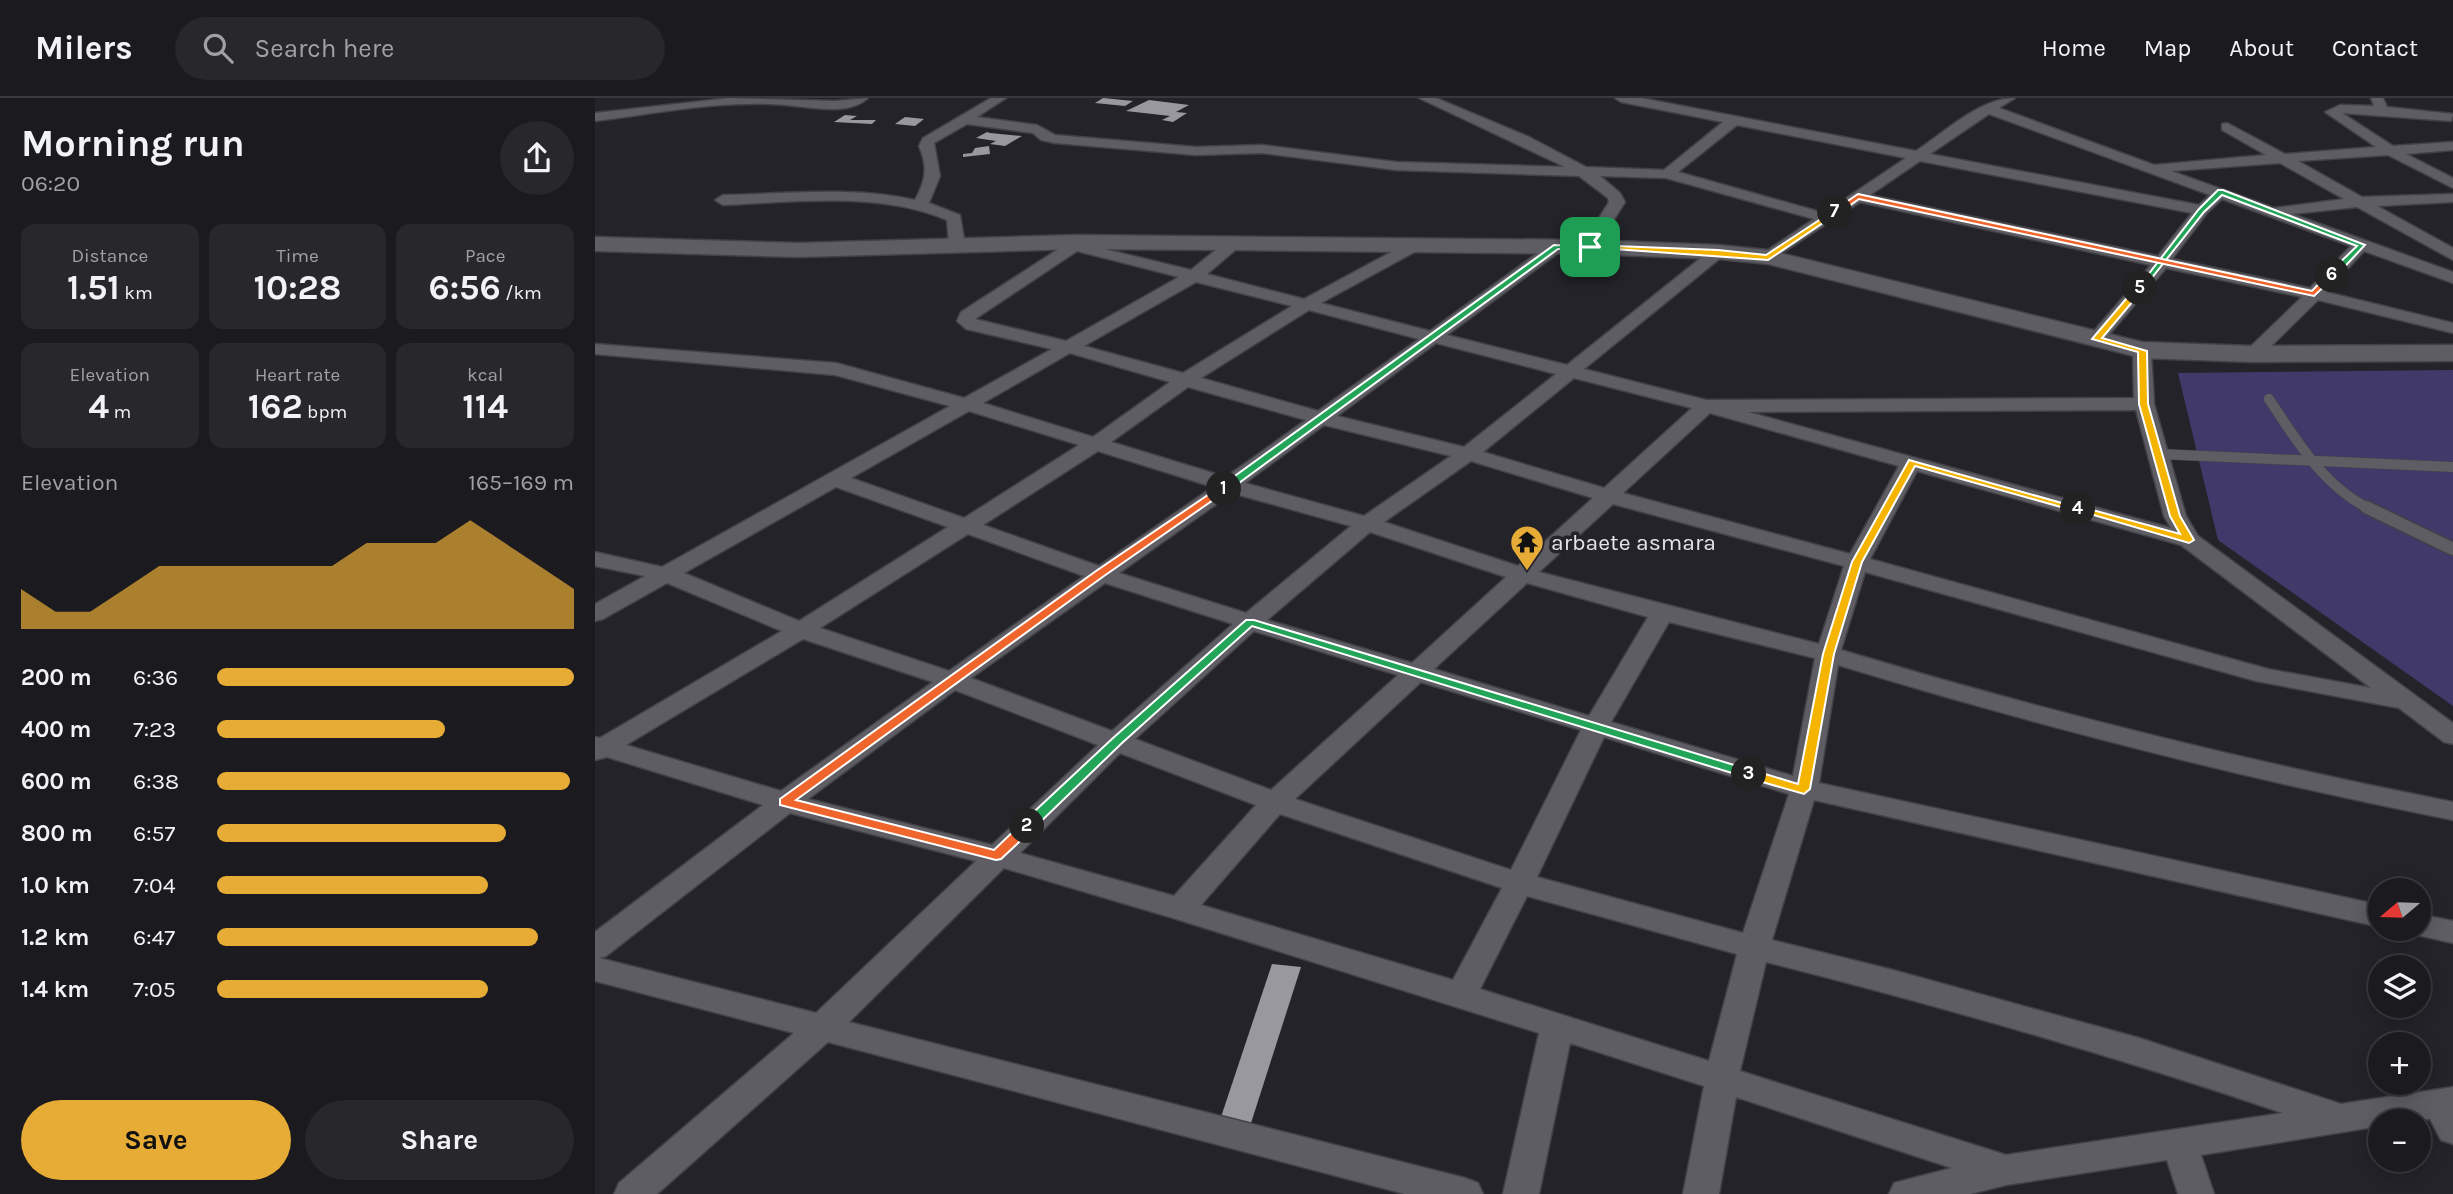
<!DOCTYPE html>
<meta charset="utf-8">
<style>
body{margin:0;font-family:Karla,sans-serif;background:#28272c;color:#f1f3f6;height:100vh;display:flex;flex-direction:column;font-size:26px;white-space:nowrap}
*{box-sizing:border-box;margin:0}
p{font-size:23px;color:#a0a1a4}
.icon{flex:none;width:38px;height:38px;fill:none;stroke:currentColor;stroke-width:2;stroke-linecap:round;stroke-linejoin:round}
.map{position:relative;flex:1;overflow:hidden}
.drawer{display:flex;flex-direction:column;background:#1b1a1f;width:595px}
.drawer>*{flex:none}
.needle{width:46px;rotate:251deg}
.fabs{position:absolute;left:1773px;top:780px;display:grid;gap:14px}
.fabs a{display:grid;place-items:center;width:63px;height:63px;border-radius:50%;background:#1b1a1f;box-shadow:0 4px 18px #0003,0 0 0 2px #39383d;font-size:35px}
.pin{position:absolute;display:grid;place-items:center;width:60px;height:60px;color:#fff;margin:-30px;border-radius:14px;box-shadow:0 4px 10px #0006}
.km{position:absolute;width:35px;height:35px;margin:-18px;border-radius:50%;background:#222;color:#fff;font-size:19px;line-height:35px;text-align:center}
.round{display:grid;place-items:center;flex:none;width:74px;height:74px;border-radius:37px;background:#28272c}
.headline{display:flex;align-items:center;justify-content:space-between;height:119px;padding:0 21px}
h1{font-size:38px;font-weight:700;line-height:52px}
.stats{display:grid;grid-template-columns:repeat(3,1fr);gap:10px;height:119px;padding:7px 21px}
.stats div{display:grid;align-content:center;border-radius:14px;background:#28272c;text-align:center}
.stats b{font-size:35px;font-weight:700}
.stats small{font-size:19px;font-weight:400}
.stats p{font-size:19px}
.chart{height:196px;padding:14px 21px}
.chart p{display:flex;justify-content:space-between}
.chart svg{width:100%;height:126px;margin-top:7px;fill:#e7ac36;opacity:.7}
.button{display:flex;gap:14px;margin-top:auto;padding:14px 21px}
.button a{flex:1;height:80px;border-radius:42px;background:#e7ac36;color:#111;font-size:28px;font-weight:700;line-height:80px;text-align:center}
.button a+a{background:#28272c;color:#f1f3f6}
ul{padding:0 21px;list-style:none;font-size:23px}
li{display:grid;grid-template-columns:112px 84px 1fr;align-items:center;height:52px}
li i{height:18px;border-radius:9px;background:#e7ac36}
header{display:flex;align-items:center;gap:42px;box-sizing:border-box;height:98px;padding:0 35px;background:#1b1a1f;border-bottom:2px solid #39383d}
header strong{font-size:33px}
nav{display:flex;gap:38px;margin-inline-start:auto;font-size:24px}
.search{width:490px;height:63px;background:#28272c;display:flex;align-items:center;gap:18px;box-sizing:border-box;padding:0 24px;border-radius:38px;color:#a0a1a4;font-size:26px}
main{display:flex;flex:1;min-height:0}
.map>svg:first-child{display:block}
</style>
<header>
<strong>Milers</strong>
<div class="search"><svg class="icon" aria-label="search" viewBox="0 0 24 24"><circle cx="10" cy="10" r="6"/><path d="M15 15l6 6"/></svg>Search here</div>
<nav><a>Home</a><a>Map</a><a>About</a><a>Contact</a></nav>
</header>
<main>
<section class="drawer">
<div class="headline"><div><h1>Morning run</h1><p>06:20</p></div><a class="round"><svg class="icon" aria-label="share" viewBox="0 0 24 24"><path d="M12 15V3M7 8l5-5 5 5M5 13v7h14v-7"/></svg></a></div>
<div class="stats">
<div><p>Distance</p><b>1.51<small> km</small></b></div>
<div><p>Time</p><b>10:28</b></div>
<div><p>Pace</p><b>6:56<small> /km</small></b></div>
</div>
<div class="stats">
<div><p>Elevation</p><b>4<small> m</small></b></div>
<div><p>Heart rate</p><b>162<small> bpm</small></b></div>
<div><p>kcal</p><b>114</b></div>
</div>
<div class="chart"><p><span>Elevation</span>165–169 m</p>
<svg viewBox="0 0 160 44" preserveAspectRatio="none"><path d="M0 44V30L10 38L20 38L30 30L40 22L50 22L60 22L70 22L80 22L90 22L100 14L110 14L120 14L130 6L140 14L150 22L160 30V44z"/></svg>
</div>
<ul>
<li><b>200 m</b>6:36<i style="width:100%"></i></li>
<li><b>400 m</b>7:23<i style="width:64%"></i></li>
<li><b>600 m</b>6:38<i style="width:99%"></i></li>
<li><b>800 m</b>6:57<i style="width:81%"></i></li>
<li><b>1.0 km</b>7:04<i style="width:76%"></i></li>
<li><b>1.2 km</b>6:47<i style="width:90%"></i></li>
<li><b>1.4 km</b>7:05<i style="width:76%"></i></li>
</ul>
<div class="button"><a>Save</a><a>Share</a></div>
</section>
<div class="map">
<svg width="1858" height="1096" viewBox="0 0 1858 1096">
<rect width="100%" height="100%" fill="#242329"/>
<!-- green -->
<polygon fill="#42396b" points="1858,272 1858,608 1623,442 1583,275"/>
<!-- building -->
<g fill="#99989f">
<polygon points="508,0 538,3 530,8 500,5"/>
<polygon points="554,2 594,7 581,14 592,15 578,24 567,22 575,18 531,13"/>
<polygon points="250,17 262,18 255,22 281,22 277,26 239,24"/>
<polygon points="310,19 329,21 320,28 300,26"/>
<polygon points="392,34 395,35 427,38 410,48 395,46 401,43 381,40"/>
<polygon points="394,48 395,56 368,59 368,56 377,55 380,50"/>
<polygon points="677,866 706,869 656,1025 625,1022"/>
</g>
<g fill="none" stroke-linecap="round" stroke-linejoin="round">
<!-- lane-far1 casing -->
<g stroke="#414146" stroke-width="11">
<g id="lane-far1">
<path d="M1674,301C1702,343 1728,388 1775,411"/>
<polyline points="1564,356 1858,369"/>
</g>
</g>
<!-- lane casing -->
<g stroke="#414146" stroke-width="15">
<polyline id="lane" points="1771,409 1858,451"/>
</g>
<!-- street casing -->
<g stroke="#414146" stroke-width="3">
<g id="street">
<path d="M135,0L240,3L273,0C255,17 223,10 200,8C134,0 65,15 0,23V15Z"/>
<path d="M396,0H411L382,19L442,27L460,37L601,49L667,47L801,64L970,69L824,0H841L934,39L991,69L1069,72L1128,24L1026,4L1020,0H1046L1321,53C1350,34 1385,0 1420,0L1404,10L1559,67L1671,57L1627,32V26L1632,25L1690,56L1781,49L1730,14L1745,7L1779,8L1776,0H1788L1792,9L1858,16L1856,23L1747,15L1798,48L1858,44V52L1811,56L1858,80V90L1793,57L1703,63L1767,99L1858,96V104L1782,108L1858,150V162L1762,109L1697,116L1858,174V185L1769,153L1731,194L1858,225V235L1723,202L1664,260H1652L1649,256L1652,252L1707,199L1571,170L1507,245L1501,246L1492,241L1556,167L1265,104L1173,164L1165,159L1167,156L1219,121L1071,80L1005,78L1025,95L1030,104L1000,152L994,154L986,149L1014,104L1013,100L984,78L801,72L667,55L601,57L460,45L446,42L438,35L372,26L339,45L345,78L334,105L365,117L370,147L368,150L362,152L354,147L352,122C284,93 200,104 128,107L120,102L128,97C191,96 258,88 320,102C331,82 333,69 324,48L328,40ZM1394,16L1615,97L1604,107L1335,56ZM1142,27L1311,60L1229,115L1083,74ZM1325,63L1597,115L1563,158L1275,97ZM1685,65L1749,101L1679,110L1576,73ZM1627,101L1756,148L1715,190L1577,161L1612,115Z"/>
<path d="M482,139L488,141L489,146L596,172L633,142H645L647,145L645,148L612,176L709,201L813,145H825L827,148L825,151L726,205L835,233L955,146H967L969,149L967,152L852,237L972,267L1117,151H1129L1131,154L1129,157L989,271L1111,302L1539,300L1538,252L1547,247L1553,248L1556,252L1559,306L1591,418L1603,438L1858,625V646L1849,644L1804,610L1661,583L1270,474L1246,552C1449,613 1651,663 1858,704V722C1651,681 1446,629 1243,567L1224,685L1785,807V829L1219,702L1177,842L1298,872L1544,940L1746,1006L1858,989V1046L1846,1042L1835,1021L1785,1024V1028L1606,1057L1619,1096H1583L1572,1062L1411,1087L1375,1096H1294L1299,1085L1357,1070L1141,999L1124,1096H1088L1109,988L975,945L944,1096H908L944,935L578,820L409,770L254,924L870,1080L883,1085L888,1096H810L233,944L62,1096H19L24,1085L199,935L0,883V834L168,707L12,659L0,662V639L5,640L187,533L72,485L8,521L0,523V506L50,478L0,468V454L67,469L355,308L240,277L0,256V246L241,265L369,300L457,251L371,231L362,223L366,214ZM482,153L584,179L471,243L380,221ZM601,184L697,208L588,275L489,248ZM714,212L824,241L723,313L606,280ZM841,245L961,276L869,349L742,318ZM475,255L575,284L498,339L388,305ZM979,280L1097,310L1009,390L888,354ZM593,289L711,322L631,379L516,344ZM1541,312L1569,418L1576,430L1153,314ZM374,313L484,347L369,420L256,380ZM1115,315L1304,368L1255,456L1028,395ZM729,327L856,358L769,418L650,385ZM503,353L618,389L504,468L388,427ZM876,363L998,400L923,468L789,424ZM1322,373L1586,447L1776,590L1673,571L1275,461ZM241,389L353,429L204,523L89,475ZM637,395L756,428L651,515L524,475ZM1018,406L1249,468L1224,546L944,474ZM775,434L911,479L817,565L672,522ZM373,436L489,478L354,573L225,530ZM510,485L638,526L517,633L376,580ZM932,485L1053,519L994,618L839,571ZM1074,524L1220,560L1198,678L1016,624ZM659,533L803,577L676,692L540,641ZM208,541L338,584L186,693L31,647ZM826,584L986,632L916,772L700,701ZM360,592L503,647L397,747L213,701ZM1009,639L1194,696L1148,835L942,779ZM525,655L661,707L579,798L425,755ZM195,715L381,763L221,915L4,860L11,858ZM685,716L907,790L858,882L606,807ZM932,798L1142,856L1114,963L885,891ZM1171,864C1345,908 1517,957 1688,1015L1411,1057L1145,973Z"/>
<polygon points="1824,816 1858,823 1858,845 1813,835 1811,831 1824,831"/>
</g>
</g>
<!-- secondary casing -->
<g stroke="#414146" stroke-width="3">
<polygon id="secondary" points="482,137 994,142 1123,147 1173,152 1547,244 1658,248 1858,247 1858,263 1658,264 1547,260 1173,166 1123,161 994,156 639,152 482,151 204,159 0,153 0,139 204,145"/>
</g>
<!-- lane-far1 -->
<use href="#lane-far1" stroke="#5e5d64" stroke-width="10"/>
<!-- lane -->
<use href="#lane" stroke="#5e5d64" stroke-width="12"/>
<!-- street -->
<use href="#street" fill="#5e5d64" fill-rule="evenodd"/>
<!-- secondary -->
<use href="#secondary" fill="#5e5d64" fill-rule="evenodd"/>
</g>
<!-- split-1 -->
<polygon fill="#22a559" stroke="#fff" stroke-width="2" points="959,147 998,149 963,151 633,393 626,393 626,388"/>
<!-- split-2 -->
<polygon fill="#f0652b" stroke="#fff" stroke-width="2" points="626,388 634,391 509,478 201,702 399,752 427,725 437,725 437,732 406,761 401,762 185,707 185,701 501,473"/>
<!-- split-3 -->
<polygon fill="#22a559" stroke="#fff" stroke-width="2" points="651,522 659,522 1159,673 1161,676 1159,679 1150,679 657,528 527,645 437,732 427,732 427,725 518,640"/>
<!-- split-4 -->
<polygon fill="#f5b400" stroke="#fff" stroke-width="2" points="1314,362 1488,411 1480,413 1320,368 1267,464 1239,556 1215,691 1209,696 1150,679 1150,673 1154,671 1203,686 1228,556 1257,464"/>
<!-- split-5 -->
<polygon fill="#f5b400" stroke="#fff" stroke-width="2" points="1542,188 1549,190 1507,240 1552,253 1553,306 1585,418 1599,442 1594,445 1478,411 1483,408 1585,436 1575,418 1544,306 1543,254 1497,241"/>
<!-- split-6 -->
<polygon fill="#22a559" stroke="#fff" stroke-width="2" points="1623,92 1628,92 1770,147 1740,179 1734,179 1734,175 1762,148 1627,97 1609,114 1548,191 1542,191 1604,111"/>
<!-- split-7 -->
<polygon fill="#f0652b" stroke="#fff" stroke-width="2" points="1263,96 1717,193 1734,175 1741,177 1719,198 1264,101 1243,116 1238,116 1238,113"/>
<!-- split-8 -->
<polygon fill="#f5b400" stroke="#fff" stroke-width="2" points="1238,113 1244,114 1173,162 991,149 995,147 1123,152 1171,157"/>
<!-- icons -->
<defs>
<g id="temple-pin" transform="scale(1.75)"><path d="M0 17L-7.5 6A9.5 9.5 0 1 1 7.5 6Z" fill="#e7ac36" stroke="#242329"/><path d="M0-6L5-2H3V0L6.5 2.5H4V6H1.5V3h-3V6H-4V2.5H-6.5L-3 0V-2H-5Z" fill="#111"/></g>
</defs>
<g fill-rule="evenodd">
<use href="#temple-pin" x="932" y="444"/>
</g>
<g text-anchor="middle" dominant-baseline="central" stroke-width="7" stroke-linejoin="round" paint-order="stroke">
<!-- poi labels -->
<g font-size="23" fill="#e5e5e9" stroke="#242329" text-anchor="start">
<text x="956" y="444">arbaete asmara</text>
</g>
</g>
</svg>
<div class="fabs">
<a><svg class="needle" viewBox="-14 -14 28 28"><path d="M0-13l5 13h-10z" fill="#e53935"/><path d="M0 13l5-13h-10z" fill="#a0a1a4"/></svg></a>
<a><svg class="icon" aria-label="layers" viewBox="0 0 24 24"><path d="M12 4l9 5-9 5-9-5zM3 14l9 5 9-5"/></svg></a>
<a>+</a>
<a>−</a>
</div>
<div class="pin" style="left:995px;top:149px;background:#1e9e55"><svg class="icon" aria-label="arrive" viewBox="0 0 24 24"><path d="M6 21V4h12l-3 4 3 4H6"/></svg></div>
<b class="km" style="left:629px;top:391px">1</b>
<b class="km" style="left:432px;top:728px">2</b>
<b class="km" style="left:1154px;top:676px">3</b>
<b class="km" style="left:1483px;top:411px">4</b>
<b class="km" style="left:1545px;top:190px">5</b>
<b class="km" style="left:1737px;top:177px">6</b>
<b class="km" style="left:1240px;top:114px">7</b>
</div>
</main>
